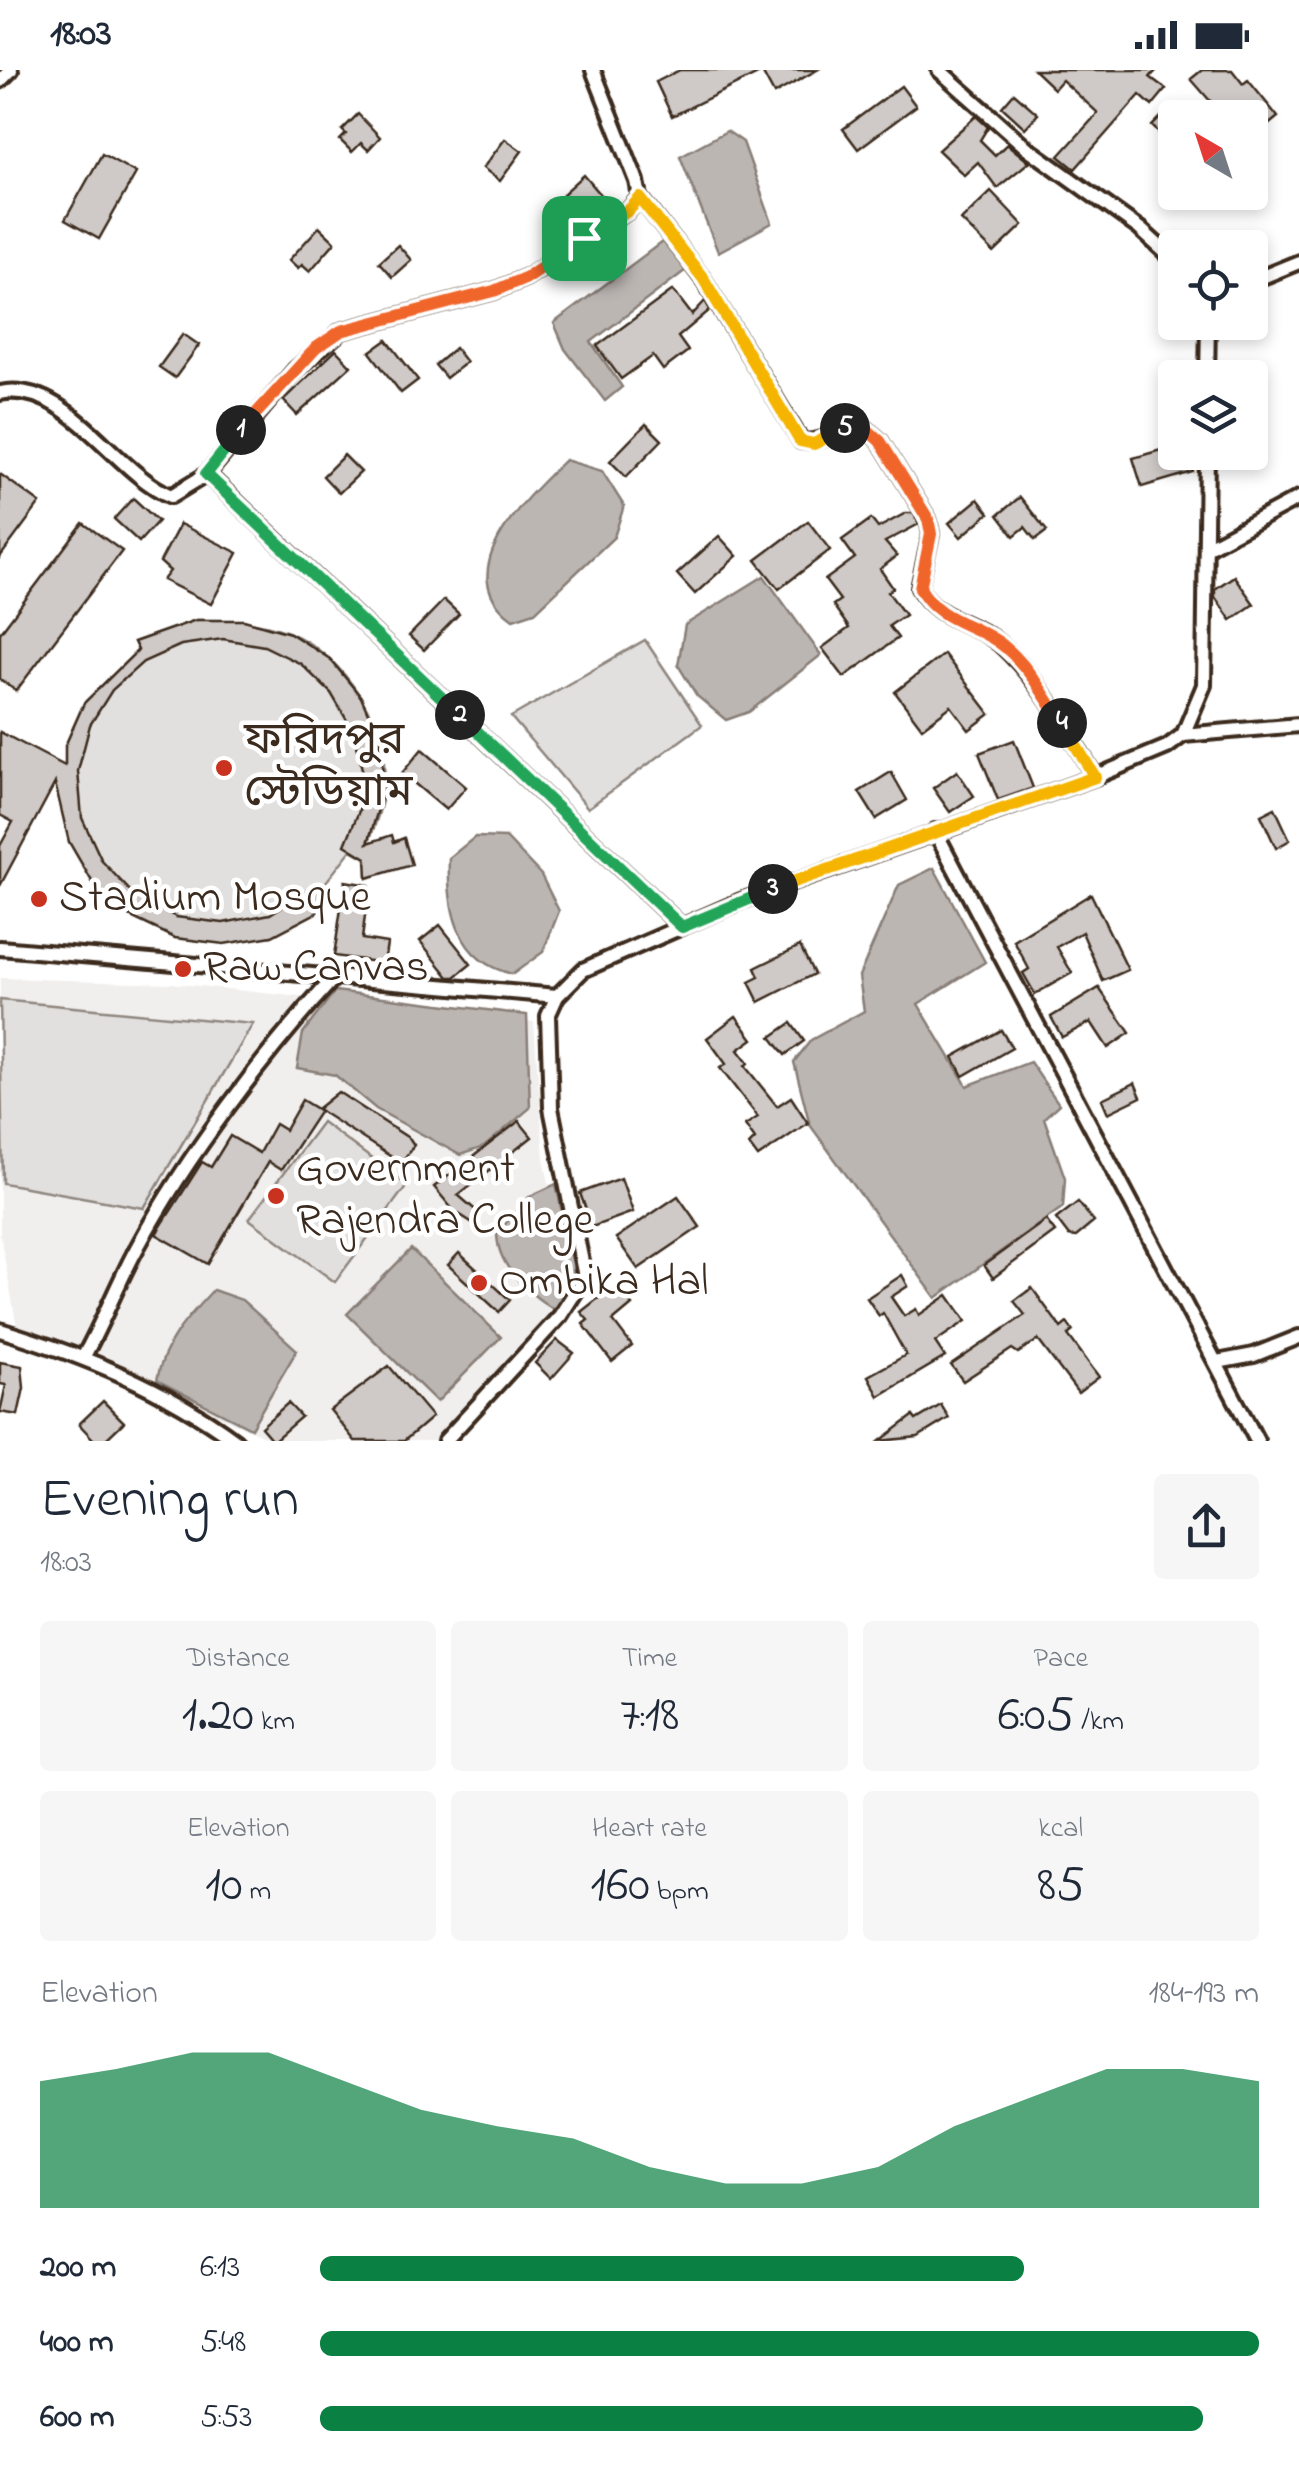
<!DOCTYPE html>
<meta charset="utf-8">
<style>
body{margin:0;font-family:"Indie Flower","Noto Sans Bengali",sans-serif;background:#f6f6f7;color:#1f2937;height:100vh;display:flex;flex-direction:column;font-size:38px;white-space:nowrap}
*{box-sizing:border-box;margin:0}
p{font-size:32px;color:#747a83}
.icon{flex:none;width:55px;height:55px;fill:none;stroke:currentColor;stroke-width:2;stroke-linecap:round;stroke-linejoin:round}
.map{position:relative;height:1371px;overflow:hidden}
.sheet{display:flex;flex-direction:column;background:#fff;flex:1}
.sheet>*{flex:none}
.needle{width:65px;rotate:321deg}
.tools{position:absolute;left:1158px;top:30px;display:grid;gap:20px}
.tools a{display:grid;place-items:center;width:110px;height:110px;border-radius:10px;background:#fff;box-shadow:0 5px 15px #0003;font-size:50px}
.pin{position:absolute;display:grid;place-items:center;width:85px;height:85px;color:#fff;margin:-42px;border-radius:20px;box-shadow:0 5px 15px #0006}
.km{position:absolute;width:50px;height:50px;margin:-25px;border-radius:50%;background:#222;color:#fff;font-size:28px;line-height:50px;text-align:center}
.round{display:grid;place-items:center;flex:none;width:105px;height:105px;border-radius:10px;background:#f6f6f7}
.head{display:flex;align-items:center;justify-content:space-between;height:170px;padding:0 40px}
h1{font-size:55px;font-weight:600;line-height:75px}
.metrics{display:grid;grid-template-columns:repeat(3,1fr);gap:15px;height:170px;padding:10px 40px}
.metrics div{display:grid;align-content:center;border-radius:10px;background:#f6f6f7;text-align:center}
.metrics b{font-size:50px;font-weight:600}
.metrics small{font-size:28px;font-weight:400}
.metrics p{font-size:28px}
.chart{height:280px;padding:20px 40px}
.chart p{display:flex;justify-content:space-between}
.chart svg{width:100%;height:180px;margin-top:10px;fill:#0b8043;opacity:.7}
ul{padding:0 40px;list-style:none;font-size:32px}
li{display:grid;grid-template-columns:160px 120px 1fr;align-items:center;height:75px}
li i{height:25px;border-radius:12px;background:#0b8043}
.status{display:flex;justify-content:space-between;align-items:center;height:70px;padding:0 50px;background:#fff;direction:ltr}
.status svg{height:28px;fill:currentColor}
.map>svg:first-child{display:block}
</style>
<div class="status"><b>18:03</b><svg viewBox="0 0 49 12"><path d="M0 12V9h3v3zM5 12V6h3v6zM10 12V3h3v9zM15 12V0h3v12zM26 1h20v11H26zM47 4h2v5h-2z"/></svg></div>
<div class="map">
<svg width="1299" height="1371" viewBox="0 0 1299 1371">
<rect width="100%" height="100%" fill="#fff"/>
<filter id="ink" filterUnits="userSpaceOnUse"><feTurbulence type="fractalNoise" baseFrequency=".01" numOctaves="2"/><feDisplacementMap in="SourceGraphic" scale="20" xChannelSelector="R" yChannelSelector="G"/><feConvolveMatrix kernelMatrix="1 2 1 2 8 2 1 2 1" color-interpolation-filters="sRGB"/></filter>
<g filter="url(#ink)">
<!-- built -->
<polygon fill="#f1efee" points="0,908 172,913 534,952 544,1088 572,1228 435,1371 275,1371 17,1257 0,1164"/>
<!-- green -->
<g fill="#e2e0de" stroke="#8e857e" stroke-width="2.5">
<path d="M196,550C228,550 257,550 288,562C345,586 391,657 384,719C382,741 370,766 364,787L351,780L319,821L328,831L316,843L272,866L175,868L131,847L94,815L65,676L84,633L138,581L134,572Z"/>
<polygon points="645,570 702,655 588,738 511,647"/>
<polygon points="0,930 253,954 144,1138 3,1113"/>
<polygon points="322,1052 407,1115 335,1212 249,1149"/>
</g>
<!-- water -->
<g fill="#bcb6b3" stroke="#887e77" stroke-width="2.5">
<polygon points="727,61 743,72 772,153 718,182 680,86"/>
<polygon points="662,172 686,200 591,272 622,317 605,331 565,279 554,253"/>
<path d="M565,390L602,401L624,436L614,467L535,542L513,549C446,502 528,426 565,390Z"/>
<polygon points="764,506 821,585 749,642 726,650 697,626 678,595 685,555"/>
<path d="M475,767L506,768L541,805L559,841L543,882L513,904C456,892 447,838 449,788Z"/>
<polygon points="934,798 985,892 918,934 967,1016 1030,992 1059,1034 1044,1048 1065,1108 1063,1137 936,1228 810,1055 794,992 811,970 864,941 859,906 899,815"/>
<polygon points="335,921 527,945 530,1038 484,1077 460,1085 376,1039 335,1005 297,998 303,963"/>
<path d="M556,1114L573,1194V1219L553,1239C527,1222 497,1196 497,1163L530,1126Z"/>
<polygon points="411,1179 501,1267 437,1332 347,1244"/>
<path d="M213,1220L242,1230L297,1280L251,1358L157,1310C164,1272 187,1248 213,1220Z"/>
</g>
<!-- building -->
<g fill="#cfcac7" stroke="#3b2a1e" stroke-width="2.5">
<polygon points="680,0 817,0 774,24 762,2 672,46 656,12"/>
<polygon points="1034,0 1157,0 1150,7 1166,19 1152,36 1140,25 1075,99 1059,86 1098,43 1062,10 1054,19"/>
<polygon points="1202,0 1232,0 1243,14 1248,10 1278,47 1250,70 1250,48 1225,48 1191,9"/>
<polygon points="901,16 916,36 858,79 843,59"/>
<polygon points="1014,23 1038,44 1025,58 1002,37"/>
<polygon points="358,44 380,67 368,80 361,73 352,82 340,70 346,64 342,60"/>
<polygon points="976,46 988,57 980,70 995,85 1007,74 1029,92 997,118 978,92 964,105 938,80"/>
<polygon points="1162,46 1172,56 1162,66 1152,56"/>
<polygon points="505,69 522,81 500,111 483,98"/>
<polygon points="102,84 136,103 99,169 65,150"/>
<polygon points="584,105 601,125 580,144 563,124"/>
<polygon points="991,121 1023,155 994,183 961,150"/>
<polygon points="319,157 335,172 310,201 302,194 298,198 289,190"/>
<polygon points="398,175 411,190 392,207 379,192"/>
<polygon points="673,220 692,245 705,231 710,240 678,267 688,281 663,300 653,286 621,309 597,276"/>
<polygon points="183,264 199,275 175,308 159,297"/>
<polygon points="387,270 418,310 401,323 370,282"/>
<polygon points="455,278 466,292 446,308 435,295"/>
<polygon points="336,280 351,296 297,345 283,330"/>
<polygon points="646,354 662,370 626,407 610,391"/>
<polygon points="1175,376 1175,382 1187,382 1193,402 1142,417 1133,388"/>
<polygon points="344,385 361,402 339,423 323,406"/>
<polygon points="0,404 40,433 0,487"/>
<polygon points="1020,427 1047,461 1035,470 1025,457 1014,466 998,445"/>
<polygon points="133,428 158,451 139,472 114,449"/>
<polygon points="978,429 989,443 961,467 949,453"/>
<polygon points="906,443 913,443 919,454 885,472 897,486 880,499 893,518 888,522 905,545 889,556 898,568 844,607 822,578 849,558 833,535 840,530 825,510 855,488 842,470 871,449 878,458"/>
<polygon points="808,451 830,480 779,519 756,490"/>
<polygon points="83,453 122,481 16,621 0,609 0,563"/>
<polygon points="180,454 238,483 211,534 163,510 170,501 160,492"/>
<polygon points="719,466 737,486 695,524 677,504"/>
<polygon points="1234,506 1254,534 1231,550 1215,527 1215,519"/>
<polygon points="444,530 459,544 424,580 409,566"/>
<polygon points="196,550 244,550 290,563 330,589 361,627 380,671 384,719 368,773 392,765 394,772 404,768 412,795 367,808 366,788 345,775 359,741 362,699 352,659 331,623 301,594 264,576 223,569 181,575 143,592 112,620 90,655 78,701 82,748 102,791 134,825 176,847 223,853 270,844 314,816 328,831 316,843 272,866 224,874 175,868 131,847 94,815 69,772 55,713 0,816 0,776 13,752 0,745 0,662 65,696 65,676 84,633 138,580 134,572"/>
<polygon points="944,584 990,644 969,660 951,636 922,658 895,622"/>
<polygon points="1014,670 1033,718 998,730 979,683"/>
<polygon points="422,679 466,717 446,740 402,703"/>
<polygon points="957,701 974,726 950,742 933,718"/>
<polygon points="891,702 907,730 876,749 859,722"/>
<polygon points="1275,738 1290,770 1276,778 1261,745"/>
<polygon points="345,811 369,815 362,869 387,873 384,893 334,886"/>
<polygon points="1091,824 1128,900 1103,911 1082,862 1057,877 1072,903 1035,924 1023,903 1029,899 1014,871"/>
<polygon points="440,855 471,894 455,907 449,907 420,871"/>
<polygon points="800,876 814,904 759,932 749,912 759,907 755,898"/>
<polygon points="1099,918 1130,963 1108,978 1091,952 1062,967 1051,947"/>
<polygon points="736,946 753,969 738,980 748,993 745,996 777,1036 791,1027 808,1053 758,1087 749,1075 755,1069 745,1055 758,1047 720,998 726,994 707,968"/>
<polygon points="791,953 804,971 785,985 771,967"/>
<polygon points="1001,960 1012,978 963,1006 953,987"/>
<polygon points="1135,1013 1141,1027 1108,1043 1102,1029"/>
<polygon points="338,1022 410,1069 414,1075 401,1093 317,1039"/>
<polygon points="302,1030 320,1041 281,1100 268,1092 208,1194 156,1164 202,1092 211,1097 230,1066 259,1083 275,1054 285,1060"/>
<polygon points="519,1051 532,1067 458,1125 480,1144 473,1153 454,1141 434,1117"/>
<polygon points="621,1108 633,1142 592,1157 580,1123"/>
<polygon points="678,1126 700,1157 638,1199 616,1168"/>
<polygon points="1078,1132 1094,1152 1076,1167 1069,1166 1056,1149"/>
<polygon points="1046,1150 1055,1162 993,1208 984,1195"/>
<polygon points="459,1183 510,1230 499,1242 448,1195"/>
<polygon points="902,1205 908,1216 891,1227 904,1246 916,1239 919,1245 948,1225 966,1251 935,1272 945,1287 879,1326 868,1306 906,1285 883,1243 879,1246 867,1228"/>
<polygon points="1032,1218 1061,1258 1067,1253 1073,1261 1068,1265 1099,1307 1078,1323 1038,1270 1018,1283 1012,1279 963,1311 951,1295 1025,1245 1014,1231"/>
<polygon points="610,1219 617,1227 622,1223 632,1235 613,1251 632,1276 612,1292 583,1254 588,1250 581,1242"/>
<polygon points="557,1270 574,1283 551,1309 535,1293"/>
<polygon points="0,1292 22,1296 24,1318 18,1345 0,1342 6,1315 0,1314"/>
<polygon points="389,1296 432,1347 404,1371 355,1371 330,1340"/>
<polygon points="103,1331 124,1352 104,1371 95,1371 79,1354"/>
<polygon points="288,1333 301,1347 273,1371 261,1357"/>
<polygon points="941,1335 949,1348 918,1367 880,1371 913,1346 916,1350"/>
</g>
<g fill="none" stroke-linecap="round" stroke-linejoin="round">
<!-- minor casing -->
<g stroke="#3b2a1e" stroke-width="20">
<g id="minor">
<polyline points="939,0 1026,77 1140,159 1175,191"/>
<polyline points="0,11 11,0"/>
<path d="M640,127L703,209L801,371C825,375 839,356 862,355L880,371L928,449L931,464L919,518C939,552 974,551 1000,574C1041,611 1067,661 1095,707"/>
<polyline points="1250,212 1299,192"/>
<polyline points="1207,308 1208,252"/>
<path d="M0,323C66,309 114,402 171,426L207,404L295,300L341,261L494,221L527,207L628,141L640,127L637,111L593,0"/>
<polyline points="207,404 682,857"/>
<polyline points="1206,478 1299,428"/>
<polyline points="1183,665 1299,655"/>
<polyline points="935,761 1257,1371"/>
<polyline points="0,878 557,926"/>
<path d="M0,1260C85,1286 164,1318 236,1371"/>
<path d="M84,1286C104,1250 118,1212 138,1176C186,1087 264,984 332,910"/>
<polyline points="1217,1292 1254,1285 1299,1267"/>
<polyline points="445,1371 560,1246 585,1207 551,1038 548,946 557,926 583,900 741,831 1095,707 1167,677 1183,665 1204,615 1207,382"/>
</g>
</g>
<!-- minor -->
<use href="#minor" stroke="#fff" stroke-width="12"/>
</g>
</g>
<g fill="none" stroke-linecap="round" stroke-linejoin="round" filter="url(#ink)">
<!-- split-1 casing -->
<g stroke="#fff" stroke-width="20">
<polyline id="split-1" points="241,360 316,278 341,261 494,221 527,207 584,168"/>
</g>
<!-- split-2 casing -->
<g stroke="#fff" stroke-width="20">
<polyline id="split-2" points="241,360 206,404 460,645"/>
</g>
<!-- split-3 casing -->
<g stroke="#fff" stroke-width="20">
<polyline id="split-3" points="460,645 682,857 773,819"/>
</g>
<!-- split-4 casing -->
<g stroke="#fff" stroke-width="20">
<polyline id="split-4" points="773,819 1095,707 1062,653"/>
</g>
<!-- split-5 casing -->
<g stroke="#fff" stroke-width="20">
<path id="split-5" d="M845,358L862,355L880,371L928,449L931,464L920,518C938,550 968,552 997,571C1024,589 1045,626 1062,653"/>
</g>
<!-- split-6 casing -->
<g stroke="#fff" stroke-width="20">
<polyline id="split-6" points="584,168 628,141 640,128 703,208 800,371 814,374 845,358"/>
</g>
<!-- split-1 -->
<use href="#split-1" stroke="#f0652b" stroke-width="12"/>
<!-- split-2 -->
<use href="#split-2" stroke="#22a559" stroke-width="12"/>
<!-- split-3 -->
<use href="#split-3" stroke="#22a559" stroke-width="12"/>
<!-- split-4 -->
<use href="#split-4" stroke="#f5b400" stroke-width="12"/>
<!-- split-5 -->
<use href="#split-5" stroke="#f0652b" stroke-width="12"/>
<!-- split-6 -->
<use href="#split-6" stroke="#f5b400" stroke-width="12"/>
</g>
<!-- markers -->
<g fill="#c8321e" stroke="#fff" stroke-width="4">
<circle cx="224" cy="698" r="10"/>
<circle cx="39" cy="829" r="10"/>
<circle cx="183" cy="899" r="10"/>
<circle cx="276" cy="1126" r="10"/>
<circle cx="479" cy="1213" r="10"/>
</g>
<g text-anchor="middle" dominant-baseline="central" stroke-width="9" stroke-linejoin="round" paint-order="stroke">
<!-- poi labels -->
<g font-size="45" fill="#3b2a1e" stroke="#fff" text-anchor="start">
<text x="244" y="672">ফরিদপুর<tspan x="244" dy="52">স্টেডিয়াম</tspan></text>
<text x="59" y="829">Stadium Mosque</text>
<text x="203" y="899">Raw Canvas</text>
<text x="296" y="1100">Government<tspan x="296" dy="52">Rajendra College</tspan></text>
<text x="499" y="1213">Ombika Hal</text>
</g>
</g>
</svg>
<div class="tools">
<a><svg class="needle" viewBox="-14 -14 28 28"><path d="M0-13l5 13h-10z" fill="#e53935"/><path d="M0 13l5-13h-10z" fill="#747a83"/></svg></a>
<a><svg class="icon" aria-label="locate" viewBox="0 0 24 24"><circle cx="12" cy="12" r="6"/><path d="M12 2v4M12 18v4M2 12h4M18 12h4"/></svg></a>
<a><svg class="icon" aria-label="layers" viewBox="0 0 24 24"><path d="M12 4l9 5-9 5-9-5zM3 14l9 5 9-5"/></svg></a>
</div>
<div class="pin" style="left:584px;top:168px;background:#1e9e55"><svg class="icon" aria-label="arrive" viewBox="0 0 24 24"><path d="M6 21V4h12l-3 4 3 4H6"/></svg></div>
<b class="km" style="left:241px;top:360px">1</b>
<b class="km" style="left:460px;top:645px">2</b>
<b class="km" style="left:773px;top:819px">3</b>
<b class="km" style="left:1062px;top:653px">4</b>
<b class="km" style="left:845px;top:358px">5</b>
</div>
<section class="sheet">
<div class="head"><div><h1>Evening run</h1><p>18:03</p></div><a class="round"><svg class="icon" aria-label="share" viewBox="0 0 24 24"><path d="M12 15V3M7 8l5-5 5 5M5 13v7h14v-7"/></svg></a></div>
<div class="metrics">
<div><p>Distance</p><b>1.20<small> km</small></b></div>
<div><p>Time</p><b>7:18</b></div>
<div><p>Pace</p><b>6:05<small> /km</small></b></div>
</div>
<div class="metrics">
<div><p>Elevation</p><b>10<small> m</small></b></div>
<div><p>Heart rate</p><b>160<small> bpm</small></b></div>
<div><p>kcal</p><b>85</b></div>
</div>
<div class="chart"><p><span>Elevation</span>184–193 m</p>
<svg viewBox="0 0 160 44" preserveAspectRatio="none"><path d="M0 44V13L10 10L20 6L30 6L40 13L50 20L60 24L70 27L80 34L90 38L100 38L110 34L120 24L130 17L140 10L150 10L160 13V44z"/></svg>
</div>
<ul>
<li><b>200 m</b>6:13<i style="width:75%"></i></li>
<li><b>400 m</b>5:48<i style="width:100%"></i></li>
<li><b>600 m</b>5:53<i style="width:94%"></i></li>
</ul>
</section>
